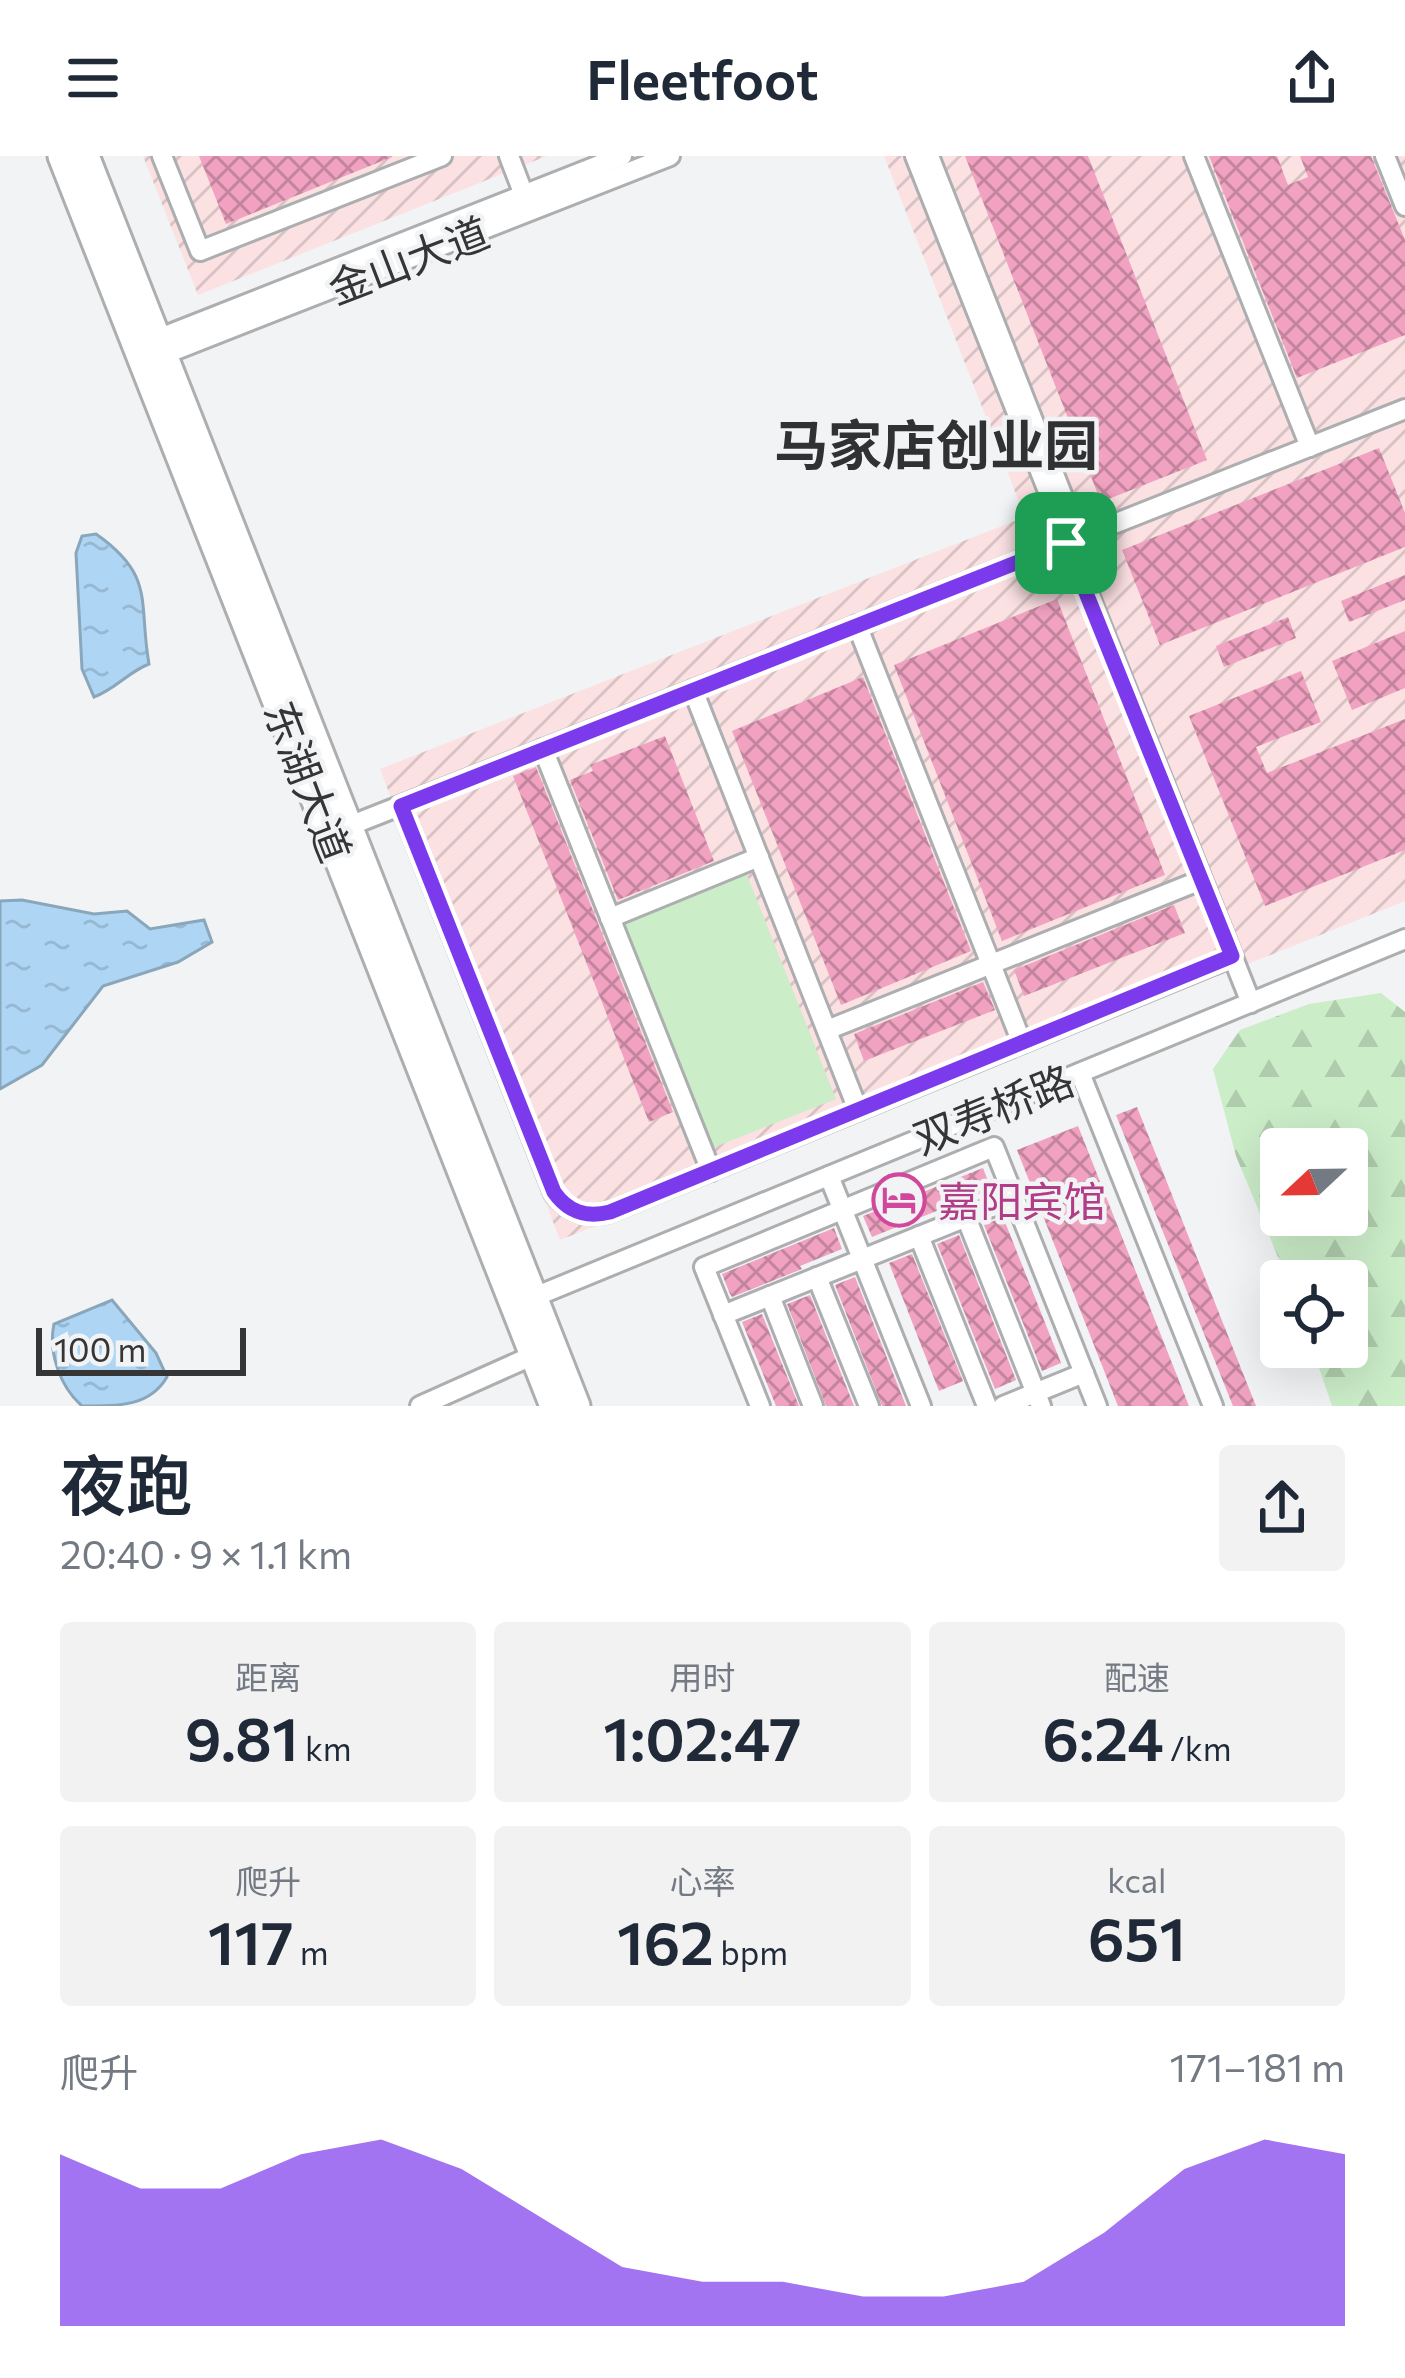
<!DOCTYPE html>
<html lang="zh">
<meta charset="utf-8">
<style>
body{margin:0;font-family:Commissioner,"Noto Sans SC",sans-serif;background:#f2f2f3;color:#1f2937;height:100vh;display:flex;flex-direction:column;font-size:45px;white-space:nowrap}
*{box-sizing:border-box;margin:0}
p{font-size:39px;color:#747a83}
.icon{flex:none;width:66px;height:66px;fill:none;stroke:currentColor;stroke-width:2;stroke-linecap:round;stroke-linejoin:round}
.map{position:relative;height:1250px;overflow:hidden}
.side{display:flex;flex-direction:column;background:#fff;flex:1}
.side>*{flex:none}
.needle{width:78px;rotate:248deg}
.buttons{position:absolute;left:1260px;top:972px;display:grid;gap:24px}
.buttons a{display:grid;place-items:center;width:108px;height:108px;border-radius:12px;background:#fff;box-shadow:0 12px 48px #0002;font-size:60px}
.scale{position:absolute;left:36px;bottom:30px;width:210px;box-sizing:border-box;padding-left:12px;border:6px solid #353536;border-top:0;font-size:33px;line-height:42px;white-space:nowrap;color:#353536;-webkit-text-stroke:9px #f1f3f5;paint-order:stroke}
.pin{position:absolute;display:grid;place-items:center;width:102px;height:102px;color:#fff;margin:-51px;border-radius:24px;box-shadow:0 6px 18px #0006}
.round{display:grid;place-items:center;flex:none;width:126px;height:126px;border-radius:12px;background:#f2f2f3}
.overview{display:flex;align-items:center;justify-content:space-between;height:204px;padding:0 60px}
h1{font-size:66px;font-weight:600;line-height:90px}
.stats{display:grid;grid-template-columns:repeat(3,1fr);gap:18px;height:204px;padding:12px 60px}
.stats div{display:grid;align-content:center;border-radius:12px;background:#f2f2f3;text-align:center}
.stats b{font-size:60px;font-weight:600}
.stats small{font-size:33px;font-weight:400}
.stats p{font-size:33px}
.chart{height:336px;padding:24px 60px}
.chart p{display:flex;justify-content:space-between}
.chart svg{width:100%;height:216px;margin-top:12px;fill:#7c3aed;opacity:.7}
header{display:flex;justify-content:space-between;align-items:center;height:156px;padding:0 60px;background:#fff;font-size:54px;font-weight:600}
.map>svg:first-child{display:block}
</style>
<header><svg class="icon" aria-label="menu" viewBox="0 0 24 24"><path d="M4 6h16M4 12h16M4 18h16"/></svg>Fleetfoot<svg class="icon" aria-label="share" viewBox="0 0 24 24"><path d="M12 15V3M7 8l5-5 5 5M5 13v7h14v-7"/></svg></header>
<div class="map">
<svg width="1405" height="1250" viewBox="0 0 1405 1250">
<defs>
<pattern id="industrial-furrows" width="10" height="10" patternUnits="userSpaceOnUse" patternTransform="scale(3)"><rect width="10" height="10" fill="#fce1e3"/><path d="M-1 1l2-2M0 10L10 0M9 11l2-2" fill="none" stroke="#d9c2c3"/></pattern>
<pattern id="forest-firs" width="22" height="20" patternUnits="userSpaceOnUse" patternTransform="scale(3)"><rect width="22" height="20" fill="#cbedc8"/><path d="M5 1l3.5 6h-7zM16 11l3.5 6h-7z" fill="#afccac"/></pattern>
<pattern id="water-ripples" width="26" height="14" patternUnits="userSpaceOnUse" patternTransform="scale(3)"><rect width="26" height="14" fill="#aed6f4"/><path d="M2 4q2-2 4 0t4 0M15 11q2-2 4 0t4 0" fill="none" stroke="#96b8d2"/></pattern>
<pattern id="building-cross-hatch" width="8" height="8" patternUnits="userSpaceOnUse" patternTransform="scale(3)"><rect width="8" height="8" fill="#f0a2c0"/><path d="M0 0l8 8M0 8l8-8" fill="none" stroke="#c3859d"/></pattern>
</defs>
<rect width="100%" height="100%" fill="#f1f3f5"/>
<!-- industrial -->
<g fill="url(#industrial-furrows)">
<polygon points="143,0 547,0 198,139"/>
<polygon points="884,0 1405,0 1405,745 560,1084 380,613 1025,361"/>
</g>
<!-- grass -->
<polygon fill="#cbedc8" points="745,714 836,943 710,993 619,764"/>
<!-- forest -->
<path fill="url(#forest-firs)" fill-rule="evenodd" d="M1381,837L1405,856V1250H1332L1312,1191H1347V1125H1288L1236,1000L1213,913L1240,874L1309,848ZM1281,993H1347V1059H1281Z"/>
<!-- water -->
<g fill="url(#water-ripples)" stroke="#8aa6bb" stroke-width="3">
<path d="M96,378C156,420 138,446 149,508C128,516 116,533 94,541L82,513L76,397L82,380Z"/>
<polygon points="22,744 94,758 127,755 150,773 204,764 212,786 178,806 103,830 42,909 0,933 0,745"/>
<path d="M112,1144L156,1197L167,1221C150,1250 121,1250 82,1250C60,1231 48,1196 54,1168Z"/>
</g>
<!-- building -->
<g fill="url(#building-cross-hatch)">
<polygon points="199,0 392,0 392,1 226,68"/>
<polygon points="965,0 1088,0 1207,304 1101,346"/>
<polygon points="1209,0 1277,0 1288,29 1308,21 1300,0 1371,0 1405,84 1405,179 1297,222"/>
<polygon points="1379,292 1405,357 1405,391 1160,489 1122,394"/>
<polygon points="1405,419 1405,444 1349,466 1341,445"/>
<polygon points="1057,443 1165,719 1002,785 894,509"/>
<polygon points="1288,461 1296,482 1224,511 1216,490"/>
<polygon points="1405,475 1405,532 1352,554 1332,505"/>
<polygon points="1301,515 1321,566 1256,591 1267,617 1405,563 1405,694 1265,750 1189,560"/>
<polygon points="863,521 971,795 841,849 732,575"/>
<polygon points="665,580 714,705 618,744 570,624 593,615 590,609"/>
<polygon points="536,611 673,956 649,966 513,620"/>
<polygon points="1174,749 1185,777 1024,840 1014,814"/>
<polygon points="983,826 995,854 864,905 854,878"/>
<polygon points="1137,951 1256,1250 1233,1250 1116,959"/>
<polygon points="1078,970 1189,1250 1118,1250 1017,994"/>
<polygon points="983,1012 991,1033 872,1081 863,1060"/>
<polygon points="1003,1061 1061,1207 1042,1215 984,1069"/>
<polygon points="834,1072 842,1093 800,1110 802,1113 732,1141 730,1138 722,1118"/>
<polygon points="959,1079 1016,1224 995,1233 937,1088"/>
<polygon points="912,1098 963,1225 939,1235 889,1107"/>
<polygon points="855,1121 906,1250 882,1250 835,1129"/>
<polygon points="810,1139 854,1250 826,1250 787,1148"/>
<polygon points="762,1158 799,1250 776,1250 742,1166"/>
</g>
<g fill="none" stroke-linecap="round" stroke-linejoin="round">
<!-- minor casing -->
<g stroke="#acaeb0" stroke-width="24">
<g id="minor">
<polyline points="162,0 200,95 442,0"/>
<polyline points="509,0 524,39"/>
<polyline points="915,0 1251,847"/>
<polyline points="929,0 1065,346 1069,374"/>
<polyline points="1194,0 1310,291"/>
<polyline points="1385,0 1405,50"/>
<polyline points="147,187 622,0"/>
<polyline points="155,202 670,0"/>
<polyline points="857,469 1022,887"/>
<polyline points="693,534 858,954"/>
<polyline points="543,593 711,1015"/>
<path d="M401,650L554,1037C568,1056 586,1062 610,1056L1232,801"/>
<polyline points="349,670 1405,253"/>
<polyline points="610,762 759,701"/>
<polyline points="827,874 1201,724"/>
<polyline points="1080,917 1213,1250"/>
<polyline points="829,1020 921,1250"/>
<polyline points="966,1061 1041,1250"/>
<polyline points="919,1080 987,1250"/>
<polyline points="817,1121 869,1250"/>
<polyline points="770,1140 813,1250"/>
<polyline points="527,1144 1405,783"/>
<polyline points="723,1159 1014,1042"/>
<polyline points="420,1250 534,1199"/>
<polyline points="760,1250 704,1111 994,991 1097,1250"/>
<polyline points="1003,1250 1084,1217"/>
</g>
</g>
<!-- highway casing -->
<g stroke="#acaeb0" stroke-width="33">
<g id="highway">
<polyline points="62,0 554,1250"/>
<polyline points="85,0 576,1250"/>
</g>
</g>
<!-- minor -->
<use href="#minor" stroke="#fff" stroke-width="18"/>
<!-- highway -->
<use href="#highway" stroke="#fff" stroke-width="27"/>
</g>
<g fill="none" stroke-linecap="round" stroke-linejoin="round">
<!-- route casing -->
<g stroke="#fff" stroke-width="24">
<path id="route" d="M1066,387L1232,800L610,1056C586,1062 568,1056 554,1036L401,650Z"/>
</g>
<!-- route -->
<use href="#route" stroke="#7c3aed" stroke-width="15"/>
</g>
<!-- icons -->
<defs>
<g id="hotel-ring" transform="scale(2.7)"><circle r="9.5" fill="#f1f3f5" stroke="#d1479c" stroke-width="1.5"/><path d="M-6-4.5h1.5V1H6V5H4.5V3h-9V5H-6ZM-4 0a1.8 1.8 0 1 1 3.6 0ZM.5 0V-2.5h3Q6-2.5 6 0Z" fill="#d1479c"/></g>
</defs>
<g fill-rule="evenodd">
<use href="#hotel-ring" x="899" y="1044"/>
</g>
<g text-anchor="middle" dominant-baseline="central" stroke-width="9" stroke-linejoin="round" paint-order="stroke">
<!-- street labels -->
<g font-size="42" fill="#353536" stroke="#f1f3f5">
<text transform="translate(408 103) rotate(-21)">金山大道</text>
<text transform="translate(309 625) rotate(69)">东湖大道</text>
<text transform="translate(993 952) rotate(-22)">双寿桥路</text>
</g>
<!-- hotel labels -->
<g font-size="42" fill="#b23c85" stroke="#f1f3f5" text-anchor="start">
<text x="938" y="1044">嘉阳宾馆</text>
</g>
<!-- district labels -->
<g font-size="54" font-weight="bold" fill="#303133" stroke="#f1f3f5">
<text x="936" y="287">马家店创业园</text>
</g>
</g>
</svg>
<div class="buttons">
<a><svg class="needle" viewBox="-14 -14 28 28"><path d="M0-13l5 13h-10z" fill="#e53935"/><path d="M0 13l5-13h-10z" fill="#747a83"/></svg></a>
<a><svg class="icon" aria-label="locate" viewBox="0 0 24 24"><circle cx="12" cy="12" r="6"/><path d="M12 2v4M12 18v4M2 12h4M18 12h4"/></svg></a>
</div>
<div class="scale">100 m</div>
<div class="pin" style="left:1066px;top:387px;background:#1e9e55"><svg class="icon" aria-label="arrive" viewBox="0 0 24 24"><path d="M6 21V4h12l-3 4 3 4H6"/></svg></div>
</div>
<section class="side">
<div class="overview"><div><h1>夜跑</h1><p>20:40 · 9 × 1.1 km</p></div><a class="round"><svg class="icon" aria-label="share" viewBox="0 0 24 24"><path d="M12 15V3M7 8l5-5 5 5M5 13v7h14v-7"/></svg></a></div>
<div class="stats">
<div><p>距离</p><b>9.81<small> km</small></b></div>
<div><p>用时</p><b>1:02:47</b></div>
<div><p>配速</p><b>6:24<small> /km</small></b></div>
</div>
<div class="stats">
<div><p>爬升</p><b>117<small> m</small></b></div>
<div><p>心率</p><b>162<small> bpm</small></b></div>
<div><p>kcal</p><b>651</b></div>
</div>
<div class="chart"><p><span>爬升</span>171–181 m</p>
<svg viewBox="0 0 160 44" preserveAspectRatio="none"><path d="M0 44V9L10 16L20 16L30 9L40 6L50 12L60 22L70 32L80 35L90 35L100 38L110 38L120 35L130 25L140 12L150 6L160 9V44z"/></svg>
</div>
</section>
